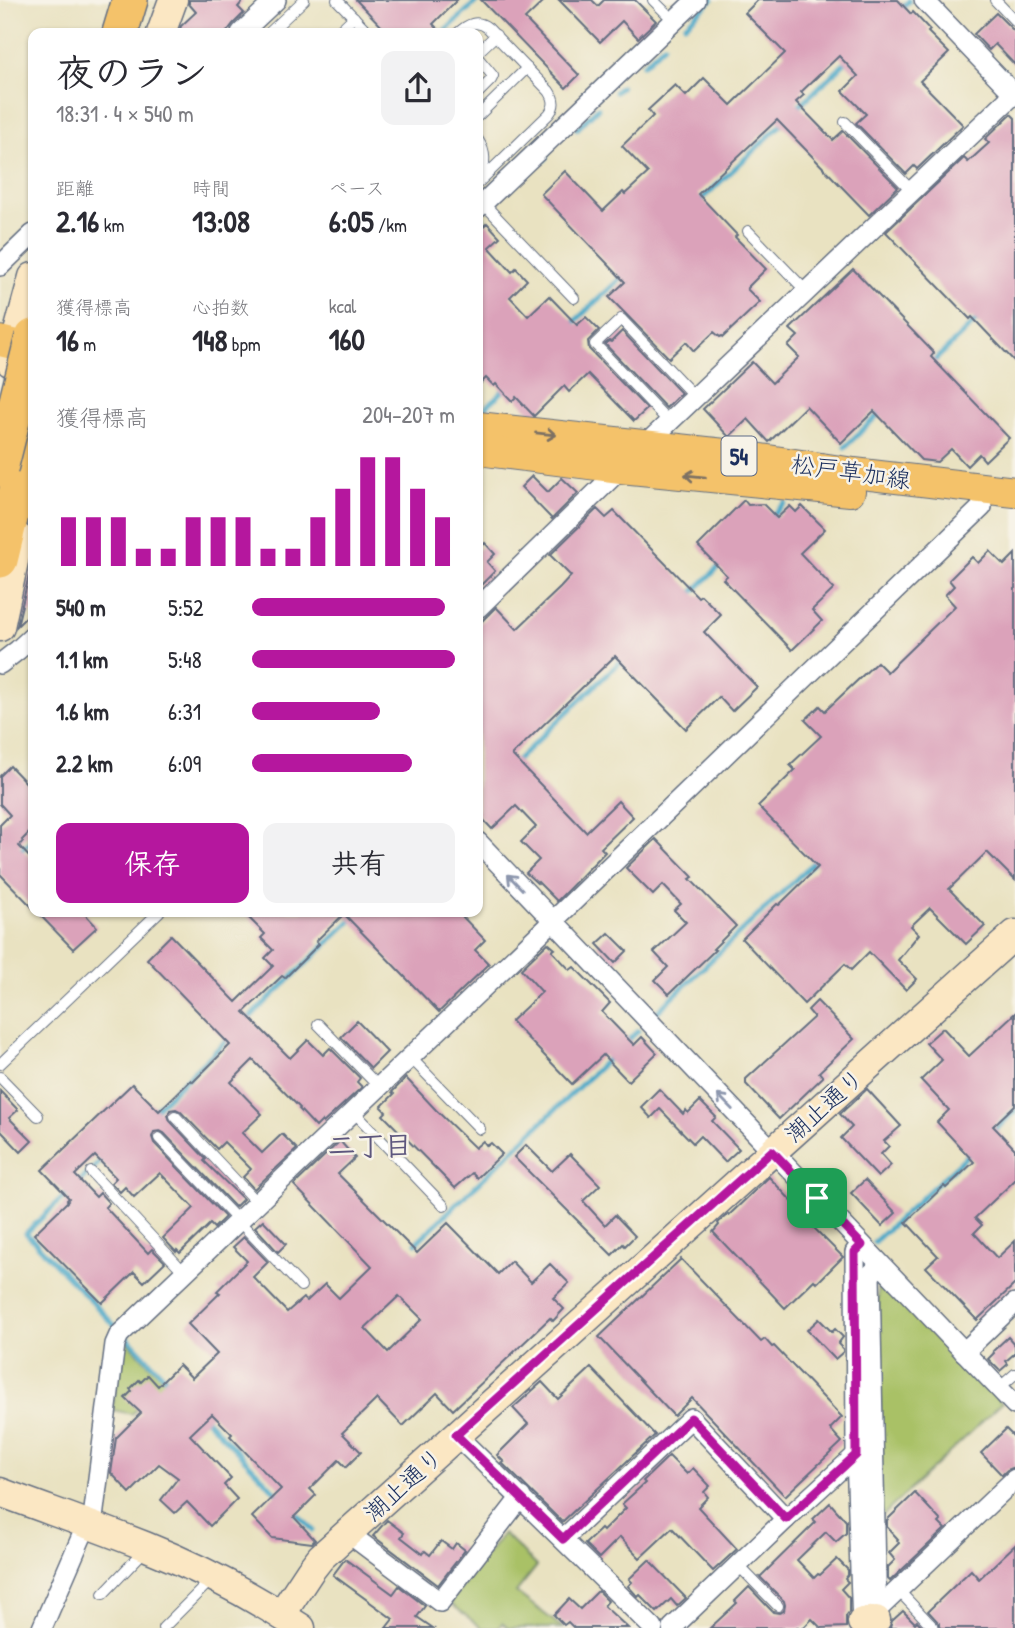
<!DOCTYPE html>
<html lang="ja">
<meta charset="utf-8">
<style>
body{margin:0;font-family:"Patrick Hand","Klee One",sans-serif;background:#f2f2f3;color:#2b2b33;height:100vh;display:flex;flex-direction:column;font-size:26px;white-space:nowrap}
*{box-sizing:border-box;margin:0}
p{font-size:23px;color:#7c7c81}
.icon{flex:none;width:38px;height:38px;fill:none;stroke:currentColor;stroke-width:2;stroke-linecap:round;stroke-linejoin:round}
.map{position:relative;flex:1;overflow:hidden}
.drawer{position:absolute;left:28px;top:28px;width:455px;height:889px;display:flex;flex-direction:column;background:#fff;border-radius:14px;box-shadow:0 2px 5px #0004}
.drawer>*{flex:none}
.pin{position:absolute;display:grid;place-items:center;width:60px;height:60px;color:#fff;margin:-30px;border-radius:14px;box-shadow:0 4px 10px #0006}
.round{display:grid;place-items:center;flex:none;width:74px;height:74px;border-radius:14px;background:#f2f2f3}
.headline{display:flex;align-items:center;justify-content:space-between;height:119px;padding:0 28px}
h1{font-size:38px;font-weight:700;line-height:52px}
.stats{display:grid;grid-template-columns:repeat(3,1fr);gap:10px;height:119px;padding:7px 28px}
.stats div{display:grid;align-content:center}
.stats b{font-size:30px;font-weight:700}
.stats small{font-size:19px;font-weight:400}
.stats p{font-size:19px}
.chart{height:196px;padding:14px 28px}
.chart p{display:flex;justify-content:space-between}
.chart svg{width:100%;height:126px;margin-top:7px;stroke:#b5179e;stroke-width:6}
.action{display:flex;gap:14px;margin-top:auto;padding:14px 28px}
.action a{flex:1;height:80px;border-radius:14px;background:#b5179e;color:#fff;font-size:28px;font-weight:700;line-height:80px;text-align:center}
.action a+a{background:#f2f2f3;color:#2b2b33}
ul{padding:0 28px;list-style:none;font-size:23px}
li{display:grid;grid-template-columns:112px 84px 1fr;align-items:center;height:52px}
li i{height:18px;border-radius:9px;background:#b5179e}
.map>svg:first-child{display:block}
</style>
<div class="map">
<svg width="1015" height="1628" viewBox="0 0 1015 1628">
<rect width="100%" height="100%" fill="#f7f3e8"/>
<filter id="ink" filterUnits="userSpaceOnUse"><feTurbulence type="fractalNoise" baseFrequency=".0143" numOctaves="2"/><feDisplacementMap in="SourceGraphic" scale="14" xChannelSelector="R" yChannelSelector="G"/><feConvolveMatrix kernelMatrix="1 2 1 2 8 2 1 2 1" color-interpolation-filters="sRGB"/></filter>
<filter id="wash" filterUnits="userSpaceOnUse"><feTurbulence type="fractalNoise" baseFrequency=".00686" numOctaves="4" result="noise"/><feDisplacementMap in="SourceGraphic" scale="28" xChannelSelector="R" yChannelSelector="G"/><feGaussianBlur stdDeviation="1.57" result="paint"/><feColorMatrix in="noise" values="0 0 0 0 0 0 0 0 0 0 0 0 0 0 0 0 0 1.4 0 .05"/><feComposite in="paint" operator="in"/></filter>
<g filter="url(#wash)">
<rect width="100%" height="100%" fill="#e9e2c1"/>
<!-- green -->
<g fill="#a9c166" stroke="#627862" stroke-width="2">
<polygon points="883,1279 1002,1403 880,1518 878,1282"/>
<polygon points="124,1339 166,1381 132,1414 112,1410"/>
<polygon points="503,1533 537,1566 516,1592 563,1628 508,1628 502,1623 498,1628 482,1628 450,1603"/>
</g>
<g fill="none" stroke-linecap="round" stroke-linejoin="round">
<!-- stream -->
<g stroke="#49a8c8" stroke-width="5">
<polyline points="899,11 909,1"/>
<polyline points="685,25 712,0"/>
<polyline points="443,33 478,0"/>
<polyline points="643,65 664,45"/>
<polyline points="615,92 621,87"/>
<polyline points="795,110 849,59"/>
<polyline points="577,129 598,108"/>
<polyline points="540,163 547,157"/>
<polyline points="699,202 786,120"/>
<polyline points="478,223 483,218"/>
<polyline points="570,326 624,275"/>
<polyline points="931,364 980,317"/>
<polyline points="486,407 508,386"/>
<polyline points="845,447 881,412"/>
<polyline points="770,518 785,503"/>
<polyline points="689,596 722,564"/>
<polyline points="512,765 624,658"/>
<polyline points="18,853 33,838"/>
<polyline points="657,1012 813,863"/>
<polyline points="246,1021 360,912"/>
<polyline points="625,1043 638,1031"/>
<polyline points="153,1111 229,1038"/>
<polyline points="992,1133 1015,1111"/>
<polyline points="77,1184 105,1157"/>
<polyline points="70,1191 26,1233 117,1328"/>
<polyline points="874,1242 971,1152"/>
<polyline points="416,1243 610,1057"/>
<polyline points="127,1337 170,1383"/>
<polyline points="202,1415 280,1496"/>
<polyline points="294,1511 313,1530"/>
</g>
</g>
<g id="blocks">
<!-- building -->
<g fill="#dba2ba" fill-rule="evenodd">
<polygon points="189,0 244,0 238,7 244,13 233,24 226,33 179,33 181,26 196,12 189,4"/>
<polygon points="356,0 457,0 433,24 442,33 388,33"/>
<polygon points="481,0 545,0 525,19 579,75 566,88"/>
<polygon points="559,0 592,0 598,6 604,0 635,0 656,21 638,38 622,21 600,42"/>
<polygon points="758,0 898,0 911,14 913,12 930,30 928,32 949,53 920,81 963,125 917,169 914,166 906,174 856,123 866,114 843,91 858,76 839,56 801,92 804,95 796,102 833,140 843,131 898,187 869,215 777,120 698,194 737,235 735,237 766,269 749,286 749,287 747,289 760,302 723,337 722,336 720,337 714,332 694,351 686,342 669,358 609,297 625,282 541,194 565,171 603,211 623,192 625,194 648,173 622,146 653,116 648,110 675,85 686,96 704,78 731,105 785,53 745,13"/>
<polygon points="996,13 1015,32 1015,65 995,44 989,50 974,34"/>
<polygon points="1011,114 1015,118 1015,362 972,317 970,319 886,232 964,158 968,162 989,143 985,139"/>
<polygon points="487,223 500,237 489,247 512,272 516,268 527,280 510,297 528,316 549,296 577,325 586,317 599,330 588,341 589,349 647,409 634,421 588,374 569,392 564,386 534,416 516,397 512,401 496,384 494,386 486,378 478,386 478,231"/>
<polygon points="853,269 934,353 931,357 1009,438 985,461 979,454 967,466 951,449 937,462 921,460 874,411 841,443 806,406 769,442 748,419 729,437 703,409 752,362 772,383 799,357 788,346 798,336 790,329"/>
<polygon points="622,331 681,393 666,408 605,344 609,341 611,342"/>
<polygon points="532,476 548,492 562,478 578,493 552,519 521,487"/>
<polygon points="744,500 748,505 763,504 777,518 790,506 796,512 802,506 825,529 800,553 834,589 812,610 822,621 792,650 723,579 727,576 698,546"/>
<polygon points="597,509 606,518 614,511 698,597 701,595 721,615 704,632 757,687 732,711 719,697 686,729 615,656 512,755 586,832 618,801 633,817 601,848 605,852 557,901 538,882 537,883 526,873 539,860 521,842 536,827 516,806 492,829 478,814 478,625 496,607 517,629 560,588 571,576 550,555"/>
<polygon points="485,543 495,554 487,562 495,571 478,588 478,550"/>
<polygon points="990,551 1004,565 1015,554 1015,880 987,852 949,889 985,926 966,944 930,908 911,926 919,934 898,960 917,979 906,990 869,952 851,970 845,964 804,1004 742,939 777,904 779,905 818,867 758,806 795,770 790,765 821,736 805,720 820,706 825,711 877,662 887,672 955,606 945,595 954,586 949,580 972,557 978,563"/>
<polygon points="30,571 33,571 33,610 17,626"/>
<polygon points="10,766 33,790 33,829 22,840 23,841 19,846 33,861 33,908 0,874 0,825 10,815 0,804 0,776"/>
<polygon points="656,839 693,877 690,879 736,926 713,949 715,950 669,994 655,980 668,967 654,952 686,922 674,910 681,904 663,885 653,895 626,868"/>
<polygon points="37,912 83,912 97,927 73,949"/>
<polygon points="243,912 458,912 485,940 475,950 489,964 439,1012 344,914 316,941 319,944 285,978 282,976 244,1012 290,1058 308,1040 323,1055 330,1048 360,1078 357,1082 362,1087 323,1123 322,1121 316,1127 299,1109 300,1108 253,1060 231,1082 262,1114 242,1133 262,1153 282,1134 297,1149 254,1189 243,1177 251,1169 224,1142 217,1149 180,1111 176,1109 170,1110 168,1115 170,1121 206,1159 204,1161 243,1199 235,1207 164,1133 160,1131 154,1132 152,1137 154,1143 225,1217 214,1228 210,1224 180,1253 177,1250 176,1252 163,1238 194,1208 160,1173 134,1197 125,1187 120,1192 111,1183 116,1178 95,1156 75,1175 96,1197 100,1193 109,1203 105,1207 148,1253 152,1249 165,1262 144,1282 134,1272 102,1303 34,1234 68,1201 67,1200 69,1198 42,1170 132,1084 159,1111 191,1080 193,1082 230,1045 147,959 171,935 236,1002 273,966 265,958 273,950 261,938 265,934"/>
<polygon points="609,933 627,951 615,963 597,944"/>
<polygon points="548,943 555,949 552,951 570,970 574,967 610,1003 602,1012 634,1045 642,1037 657,1053 628,1081 603,1055 572,1084 511,1021 542,992 521,969"/>
<polygon points="817,1001 854,1039 819,1072 823,1077 779,1119 746,1084 746,1079 814,1017 808,1010"/>
<polygon points="1015,1013 1015,1105 993,1126 1015,1149 1015,1180 975,1218 982,1225 974,1233 997,1258 1015,1241 1015,1284 977,1320 926,1267 938,1256 906,1222 944,1186 946,1188 974,1162 937,1122 949,1110 921,1080 942,1060 926,1043 943,1028 969,1056"/>
<polygon points="357,1021 387,1052 371,1068 341,1037"/>
<polygon points="406,1078 436,1110 475,1148 483,1141 487,1146 491,1143 502,1154 477,1178 472,1173 455,1188 383,1115 386,1112 381,1107 394,1094 392,1092"/>
<polygon points="659,1089 683,1114 686,1110 688,1113 700,1101 716,1117 712,1121 739,1149 725,1162 700,1136 693,1143 660,1109 651,1118 641,1107"/>
<polygon points="867,1089 901,1126 884,1141 889,1146 881,1154 891,1165 878,1177 841,1138 852,1127 840,1114"/>
<polygon points="0,1091 18,1110 9,1118 32,1141 21,1152 0,1130"/>
<path d="M340,1141L355,1158L338,1174L417,1253L448,1223L498,1274L511,1261L531,1282L550,1264L569,1283L553,1298L564,1309L553,1321L550,1318L453,1410L437,1393L403,1426L377,1399L342,1433L361,1452L346,1467L339,1460L310,1489L316,1495L294,1517L315,1540L312,1543L272,1538L252,1517L281,1489L230,1436L232,1434L212,1414L190,1435L231,1478L224,1485L237,1499L210,1526L187,1502L175,1513L161,1500L178,1478L159,1464L130,1493L111,1473L116,1438L141,1413L125,1398L132,1391L130,1389L139,1380L141,1382L148,1375L158,1386L179,1365L192,1378L217,1354L188,1324L220,1293L217,1291L247,1261L233,1247L244,1237L268,1262L253,1277L287,1312L303,1298L307,1301L325,1284L339,1298L372,1266L294,1185ZM399,1296L422,1319L388,1352L365,1328Z"/>
<polygon points="526,1145 552,1171 570,1154 600,1185 583,1201 605,1225 615,1215 635,1236 625,1246 623,1244 612,1255 514,1157"/>
<polygon points="769,1177 799,1209 798,1210 811,1223 810,1224 843,1257 817,1283 814,1280 785,1308 713,1232 719,1225 718,1223 728,1214 729,1215"/>
<polygon points="865,1180 896,1213 882,1226 851,1193"/>
<polygon points="263,1220 286,1244 278,1252 255,1227"/>
<polygon points="681,1259 761,1342 765,1339 772,1347 774,1346 842,1417 830,1429 842,1442 785,1496 692,1398 674,1416 599,1337"/>
<polygon points="819,1319 832,1332 835,1329 843,1337 838,1344 843,1349 843,1352 835,1359 807,1330"/>
<polygon points="1008,1337 1015,1345 1015,1353 1006,1361 1008,1364 1000,1371 988,1359 994,1353 993,1351"/>
<polygon points="591,1368 655,1435 562,1522 502,1463 504,1462 497,1455 528,1424 513,1408 542,1382 558,1399"/>
<polygon points="1006,1429 1015,1438 1015,1467 1007,1470 1002,1475 981,1453"/>
<polygon points="669,1456 687,1474 693,1468 710,1486 704,1492 708,1497 698,1507 737,1549 713,1571 672,1528 640,1558 620,1537 599,1558 585,1544 601,1529 603,1531 626,1508 622,1504 645,1483 643,1481"/>
<polygon points="915,1493 941,1521 939,1523 945,1529 890,1581 888,1579 888,1567 895,1560 889,1553 899,1543 897,1540 898,1539 887,1527 887,1520"/>
<polygon points="830,1503 846,1521 846,1533 836,1542 826,1532 797,1560 814,1578 818,1574 820,1575 837,1559 848,1570 848,1575 845,1579 848,1582 841,1589 849,1598 849,1612 846,1616 846,1627 821,1628 812,1619 803,1628 710,1628 737,1603 735,1601 749,1587 773,1612 779,1613 784,1611 785,1605 784,1601 760,1577 816,1522 813,1519"/>
<polygon points="387,1520 404,1533 401,1537 423,1554 425,1551 430,1555 441,1541 452,1549 456,1543 465,1550 438,1585 373,1536"/>
<polygon points="1015,1545 1015,1628 941,1628 939,1623 928,1611 971,1570 979,1579"/>
<polygon points="345,1559 393,1594 399,1586 425,1606 417,1617 433,1628 386,1628 393,1619 333,1575"/>
<polygon points="649,1560 686,1598 677,1606 671,1599 657,1612 640,1595 638,1597 628,1586 632,1582 629,1579"/>
<polygon points="598,1591 608,1601 604,1606 628,1628 574,1628 568,1622 564,1625 554,1615 569,1599 580,1609"/>
<polygon points="903,1611 915,1623 917,1621 924,1628 890,1628 892,1621"/>
</g>
</g>
</g>
<g filter="url(#ink)">
<use href="#blocks" fill-opacity="0" stroke="#636e81" stroke-width="2"/>
<g fill="none" stroke-linecap="round" stroke-linejoin="round">
<!-- lane casing -->
<g stroke="#636e81" stroke-width="12">
<g id="lane">
<polyline points="337,0 369,33"/>
<polyline points="653,0 674,21"/>
<polyline points="995,0 1015,21"/>
<polyline points="269,33 304,0"/>
<polyline points="337,33 354,17"/>
<path d="M458,33C468,24 477,19 488,28L549,91C555,100 555,106 549,114L478,183"/>
<polyline points="478,52 496,35"/>
<polyline points="478,58 493,76 491,80 478,93"/>
<polyline points="478,116 527,68"/>
<polyline points="845,122 912,191"/>
<path d="M478,140C486,152 486,165 479,178"/>
<polyline points="483,203 574,298"/>
<polyline points="748,231 807,292"/>
<polyline points="669,422 595,344 621,319 696,398"/>
<polyline points="318,1024 379,1087"/>
<polyline points="410,1057 480,1129"/>
<polyline points="0,1064 159,912"/>
<polyline points="0,1077 38,1116"/>
<polyline points="353,1111 444,1206"/>
<polyline points="175,1116 257,1203"/>
<polyline points="159,1138 301,1286"/>
<polyline points="91,1172 184,1272"/>
<polyline points="999,1388 1015,1374"/>
<polyline points="738,1565 778,1606"/>
<polyline points="898,1590 934,1628"/>
<polyline points="103,1594 146,1549"/>
<polyline points="163,1628 213,1578"/>
</g>
</g>
<!-- street casing -->
<g stroke="#636e81" stroke-width="22">
<g id="street">
<polyline points="924,0 1015,95"/>
<polyline points="241,33 276,0"/>
<polyline points="478,208 696,0"/>
<polyline points="0,266 33,234"/>
<polyline points="478,608 645,445 1014,94"/>
<polyline points="0,664 18,650 33,636"/>
<polyline points="478,842 1015,1405"/>
<polyline points="862,1245 855,1252 856,1455 862,1628"/>
<polyline points="964,1352 1015,1303"/>
<polyline points="456,1435 653,1628"/>
<polyline points="92,1526 115,1344 119,1335 553,921 982,507"/>
<polyline points="348,1533 440,1602 521,1497"/>
<polyline points="563,1539 691,1418 786,1519"/>
<polyline points="876,1611 1015,1479"/>
<polyline points="42,1628 87,1524"/>
<polyline points="672,1628 786,1519 856,1455"/>
<polyline points="877,1628 870,1275 880,1265"/>
</g>
</g>
<!-- secondary casing -->
<g stroke="#636e81" stroke-width="31">
<g id="secondary">
<polyline points="161,33 173,0"/>
<polyline points="10,362 33,277"/>
<polyline points="0,627 19,538"/>
<path d="M0,1492C48,1510 97,1527 145,1546C200,1568 253,1596 301,1628"/>
<polyline points="281,1615 310,1571 321,1557 1015,934"/>
<polyline points="862,1622 876,1620"/>
</g>
</g>
<!-- primary casing -->
<g stroke="#636e81" stroke-width="32">
<g id="primary">
<polyline points="0,341 33,349"/>
<polyline points="478,427 734,455 854,473 1015,492"/>
<polyline points="478,450 621,468 850,491"/>
</g>
</g>
<!-- highway casing -->
<g stroke="#636e81" stroke-width="38">
<g id="highway">
<polyline points="120,33 130,0"/>
<polyline points="0,560 33,424"/>
</g>
</g>
<!-- lane -->
<use href="#lane" stroke="#fff" stroke-width="10"/>
<!-- street -->
<use href="#street" stroke="#fff" stroke-width="19"/>
<!-- secondary -->
<use href="#secondary" stroke="#fbe7c3" stroke-width="28"/>
<!-- primary -->
<use href="#primary" stroke="#f4c26a" stroke-width="30"/>
<!-- highway -->
<use href="#highway" stroke="#f4c26a" stroke-width="35"/>
<!-- highway-bridge casing -->
<g stroke="#636e81" stroke-width="38" stroke-linecap="butt">
<polyline id="highway-bridge" points="0,469 33,337"/>
</g>
<!-- highway-bridge -->
<use href="#highway-bridge" stroke="#f4c26a" stroke-width="35"/>
</g>
<!-- one-way arrows -->
<defs><path id="oneway-shaft" d="M-6 0H5M1.5-3L5.5 0L1.5 3" fill="none" stroke-width="1.6" stroke-linecap="round" stroke-linejoin="round" transform="scale(1.75)"/></defs>
<g stroke="#7d7163">
<use href="#oneway-shaft" transform="translate(546 434) rotate(6)"/>
<use href="#oneway-shaft" transform="translate(695 476) rotate(-174)"/>
</g>
<g stroke="#8d97ae">
<use href="#oneway-shaft" transform="translate(515 882) rotate(-134)"/>
<use href="#oneway-shaft" transform="translate(725 1102) rotate(-134)"/>
</g>
</g>
<g fill="none" stroke-linecap="round" stroke-linejoin="round" filter="url(#ink)">
<!-- route casing -->
<g stroke="#fff" stroke-width="14">
<polygon id="route" points="772,1151 862,1245 855,1252 856,1455 786,1519 691,1418 563,1539 456,1435"/>
</g>
<!-- route -->
<use href="#route" stroke="#b5179e" stroke-width="9"/>
</g>
<g text-anchor="middle" dominant-baseline="central" stroke-width="5" stroke-linejoin="round" paint-order="stroke">
<!-- shield labels -->
<rect fill="#f7f3e8" stroke="#5d6a87" stroke-width="2" x="721.5" y="436.5" width="35" height="39" rx="5"/>
<g font-size="23" font-weight="bold" fill="#1b2f5e">
<text x="739" y="456">54</text>
</g>
<!-- street labels -->
<g font-size="24" fill="#1b2f5e" stroke="#f7f3e8">
<text transform="translate(851 471) rotate(8)">松戸草加線</text>
<text transform="translate(824 1105) rotate(-42)">潮止通り</text>
<text transform="translate(403 1484) rotate(-42)">潮止通り</text>
</g>
<!-- quarter labels -->
<g font-size="28" font-weight="bold" fill="#5e577e" stroke="#f7f3e8">
<text x="370" y="1145">二丁目</text>
</g>
</g>
</svg>
<div class="pin" style="left:817px;top:1198px;background:#1e9e55"><svg class="icon" aria-label="arrive" viewBox="0 0 24 24"><path d="M6 21V4h12l-3 4 3 4H6"/></svg></div>
<section class="drawer">
<div class="headline"><div><h1>夜のラン</h1><p>18:31 · 4 × 540 m</p></div><a class="round"><svg class="icon" aria-label="share" viewBox="0 0 24 24"><path d="M12 15V3M7 8l5-5 5 5M5 13v7h14v-7"/></svg></a></div>
<div class="stats">
<div><p>距離</p><b>2.16<small> km</small></b></div>
<div><p>時間</p><b>13:08</b></div>
<div><p>ペース</p><b>6:05<small> /km</small></b></div>
</div>
<div class="stats">
<div><p>獲得標高</p><b>16<small> m</small></b></div>
<div><p>心拍数</p><b>148<small> bpm</small></b></div>
<div><p>kcal</p><b>160</b></div>
</div>
<div class="chart"><p><span>獲得標高</span>204–207 m</p>
<svg viewBox="0 0 160 44" preserveAspectRatio="none"><path d="M5 44V27M15 44V27M25 44V27M35 44V38M45 44V38M55 44V27M65 44V27M75 44V27M85 44V38M95 44V38M105 44V27M115 44V17M125 44V6M135 44V6M145 44V17M155 44V27"/></svg>
</div>
<ul>
<li><b>540 m</b>5:52<i style="width:95%"></i></li>
<li><b>1.1 km</b>5:48<i style="width:100%"></i></li>
<li><b>1.6 km</b>6:31<i style="width:63%"></i></li>
<li><b>2.2 km</b>6:09<i style="width:79%"></i></li>
</ul>
<div class="action"><a>保存</a><a>共有</a></div>
</section>
</div>
